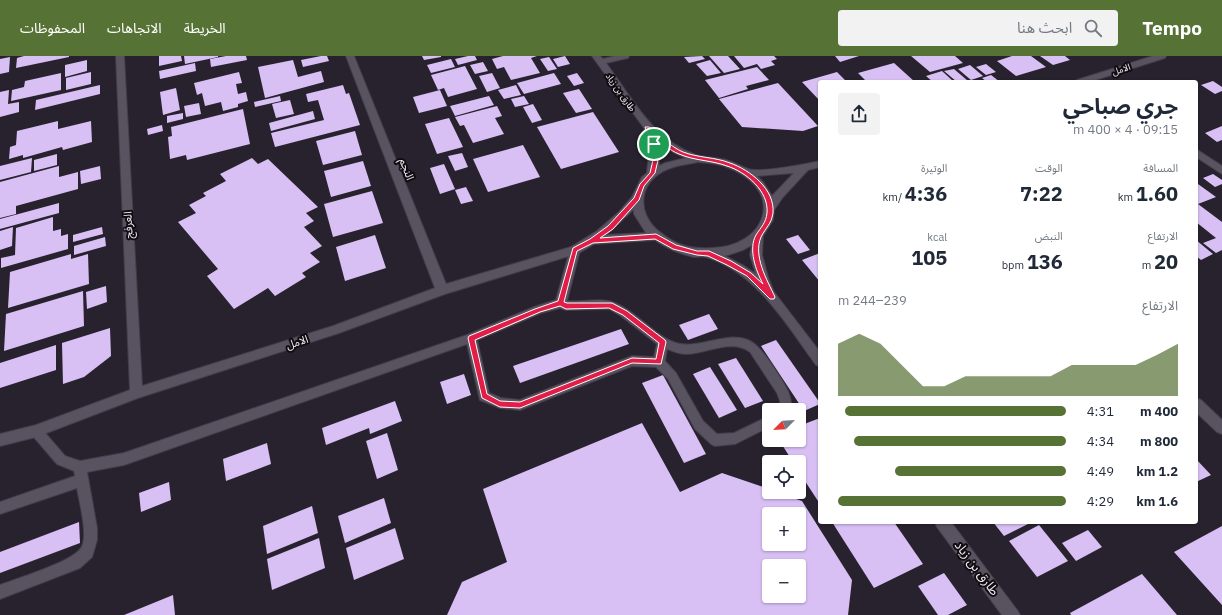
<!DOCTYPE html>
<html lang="ar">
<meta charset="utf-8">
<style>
body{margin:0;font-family:"IBM Plex Sans","Noto Sans Arabic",sans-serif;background:#f2f2f3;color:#1f2937;direction:rtl;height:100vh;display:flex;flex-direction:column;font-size:15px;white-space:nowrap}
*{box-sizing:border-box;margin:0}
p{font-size:13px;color:#747a83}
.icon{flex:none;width:22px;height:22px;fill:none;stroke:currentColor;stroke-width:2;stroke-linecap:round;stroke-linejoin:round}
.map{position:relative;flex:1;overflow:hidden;direction:ltr}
.details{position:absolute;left:818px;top:24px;width:380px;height:444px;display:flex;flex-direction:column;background:#fff;border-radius:4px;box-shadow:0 1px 3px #0004;direction:rtl}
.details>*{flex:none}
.needle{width:26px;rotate:246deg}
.fabs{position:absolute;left:762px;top:347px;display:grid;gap:8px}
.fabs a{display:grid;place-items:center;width:44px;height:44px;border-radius:4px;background:#fff;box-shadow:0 1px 3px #0004;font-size:20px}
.pin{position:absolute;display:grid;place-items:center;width:34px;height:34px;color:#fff;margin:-17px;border:2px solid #fff;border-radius:50%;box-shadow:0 1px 4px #0007}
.round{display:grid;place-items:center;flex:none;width:42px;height:42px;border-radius:4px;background:#f2f2f3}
.summary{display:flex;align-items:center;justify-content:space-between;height:68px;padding:0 20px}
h1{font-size:22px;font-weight:700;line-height:30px}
.metrics{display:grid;grid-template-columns:repeat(3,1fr);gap:6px;height:68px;padding:4px 20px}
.metrics div{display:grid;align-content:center}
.metrics b{font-size:20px;font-weight:700}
.metrics small{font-size:11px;font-weight:400}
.metrics p{font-size:11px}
.chart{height:112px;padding:8px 20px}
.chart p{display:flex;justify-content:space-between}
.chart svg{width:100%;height:72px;margin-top:4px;fill:#577235;opacity:.7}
ul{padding:0 20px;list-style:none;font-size:13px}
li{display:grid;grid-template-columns:64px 48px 1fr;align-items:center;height:30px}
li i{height:10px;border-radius:5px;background:#577235}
header{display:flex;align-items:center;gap:24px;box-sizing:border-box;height:56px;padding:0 20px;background:#577235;color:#fff}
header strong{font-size:19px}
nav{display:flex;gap:22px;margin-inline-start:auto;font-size:14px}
.search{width:280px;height:36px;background:#f2f2f3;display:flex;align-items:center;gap:10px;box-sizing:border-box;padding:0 14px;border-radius:4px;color:#747a83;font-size:15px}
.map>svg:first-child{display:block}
</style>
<header>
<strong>Tempo</strong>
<div class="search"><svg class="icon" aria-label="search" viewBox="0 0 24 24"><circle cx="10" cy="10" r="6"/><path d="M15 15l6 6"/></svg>ابحث هنا</div>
<nav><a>الخريطة</a><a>الاتجاهات</a><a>المحفوظات</a></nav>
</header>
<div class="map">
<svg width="1222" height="559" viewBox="0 0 1222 559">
<rect width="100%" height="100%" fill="#28222f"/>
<!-- building -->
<g fill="#d8bff4" fill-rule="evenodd">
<polygon points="24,0 69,0 69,1 16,12 17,2"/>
<polygon points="159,0 181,0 182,5 159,10"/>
<polygon points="184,0 218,0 218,1 185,8"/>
<polygon points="226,0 246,0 247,4 211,11 210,3"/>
<polygon points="321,0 327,0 329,5 303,11 301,4"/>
<polygon points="422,0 441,0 441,1 424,4"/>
<polygon points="468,0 475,0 477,4 458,9 455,3"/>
<polygon points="503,0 537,0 531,2 540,17 511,24 504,11 497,13 492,3"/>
<polygon points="565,0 570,8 558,11 553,3"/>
<polygon points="702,0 705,3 689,7 684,1"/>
<polygon points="709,0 728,0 740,13 724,17"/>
<polygon points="734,0 774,0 777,3 771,5 775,9 761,13 757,8 744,12"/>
<polygon points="835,0 859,0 840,6"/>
<polygon points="911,0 955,0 963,7 930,16"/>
<polygon points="1012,0 1031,0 1046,11 1016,20 997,5"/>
<polygon points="1040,0 1065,0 1070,4 1053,9"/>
<polygon points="10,1 9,16 0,18 0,3"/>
<polygon points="549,1 557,13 548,15 540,3"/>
<polygon points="451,3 455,11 431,17 427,9"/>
<polygon points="87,4 87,15 65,21 65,9"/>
<polygon points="293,4 298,21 321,15 324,26 265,42 258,11"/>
<polygon points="710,4 721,17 707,20 696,8"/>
<polygon points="483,6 488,15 475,18 470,9"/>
<polygon points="195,7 196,15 160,23 159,15"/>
<polygon points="894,7 915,26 867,26 858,17"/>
<polygon points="986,8 996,16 986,19 976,11"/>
<polygon points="970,9 983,20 971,24 958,13"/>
<polygon points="465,10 477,33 448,41 444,32 438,34 431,19"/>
<polygon points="757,11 769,24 746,30 748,33 719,42 705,24"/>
<polygon points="954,13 968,25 957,26 944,15"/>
<polygon points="942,15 954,26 933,26 926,20"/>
<polygon points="91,16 91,28 66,34 66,22"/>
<polygon points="239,16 242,27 236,28 238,38 246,36 248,45 238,48 238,51 223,55 221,46 205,50 202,37 197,39 194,27"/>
<polygon points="837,16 847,26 820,26 820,45 802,26"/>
<polygon points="61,17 61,34 11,45 12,34 24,31 25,25"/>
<polygon points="492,17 500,32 487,36 479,20"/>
<polygon points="554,17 561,28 524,38 517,27"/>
<polygon points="577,17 584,27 574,30 567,20"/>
<polygon points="991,19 1000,26 987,26 982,22"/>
<polygon points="1213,25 1222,31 1222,35 1215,38 1201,29"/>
<polygon points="778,27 818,70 803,75 742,71 719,43"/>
<polygon points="100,29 100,38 35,54 36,44"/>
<polygon points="343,29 346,38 349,37 360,69 275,91 271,77 324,64 318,44 308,46 306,38"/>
<polygon points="516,29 521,39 504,43 498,34"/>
<polygon points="176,32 180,54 163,59 160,36"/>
<polygon points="579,33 592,53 576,57 563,37"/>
<polygon points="9,34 8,48 19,46 19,56 0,61 0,36"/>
<polygon points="440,34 447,50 419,57 413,41"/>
<polygon points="280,40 281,45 255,51 254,46"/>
<polygon points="489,40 494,49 455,60 450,50"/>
<polygon points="524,40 529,48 515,51 511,43"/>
<polygon points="290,44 294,58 276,62 272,48"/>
<polygon points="199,47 201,58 186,61 184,50"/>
<polygon points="533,48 542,64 532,67 523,51"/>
<polygon points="497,50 502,60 495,62 504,78 473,87 464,69 460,70 455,61"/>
<polygon points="243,53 250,88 187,104 186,99 170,103 168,81 172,80 171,71"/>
<polygon points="313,55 315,63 271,75 269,67"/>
<polygon points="593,56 619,96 561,113 537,71"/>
<polygon points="183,57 183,63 167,67 167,60"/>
<polygon points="449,62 463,91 437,98 425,68"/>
<polygon points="58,65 58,73 91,65 92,86 63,94 62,91 23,102 23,99 9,103 10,91 16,89 17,75"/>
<polygon points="162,69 163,75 148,79 147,73"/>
<polygon points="1222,70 1222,84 1217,86 1205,77"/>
<polygon points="355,75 362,99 323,109 316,85"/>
<polygon points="523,89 540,121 488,136 473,103"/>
<polygon points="462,97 468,111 455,115 448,100"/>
<polygon points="57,98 57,109 34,115 34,104"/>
<polygon points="32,102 31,116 0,124 0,110"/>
<polygon points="252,102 258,108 268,103 318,151 306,157 314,165 304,171 322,190 310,197 320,206 302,217 306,221 275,240 268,232 234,253 207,220 218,213 178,166 196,157 189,149 206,140 203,137 226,125 220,118"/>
<polygon points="363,105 371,130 331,141 324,115"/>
<polygon points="444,108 455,133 440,138 430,112"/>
<polygon points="59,110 59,121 78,116 78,133 16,150 16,158 0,162 0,126"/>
<polygon points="100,110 101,123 81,128 80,115"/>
<polygon points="1213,118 1222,124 1222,128 1215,131 1203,122"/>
<polygon points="1196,128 1198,128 1216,141 1198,148 1222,166 1222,194 1216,197 1203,187 1216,182 1196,166"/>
<polygon points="466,131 473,145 461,148 455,134"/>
<polygon points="372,135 383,167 333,181 324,148"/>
<polygon points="59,147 59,157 0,173 0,163"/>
<polygon points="53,161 53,175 61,173 61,180 68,178 68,193 1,212 1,202 15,199 16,172"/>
<polygon points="13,171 12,190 0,194 0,175"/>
<polygon points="102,171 103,178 73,186 73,179"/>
<polygon points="375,179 386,212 345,225 336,191"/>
<polygon points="798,179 810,194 798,198 786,183"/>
<polygon points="105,181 106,190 74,199 74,190"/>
<polygon points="1196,184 1213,198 1201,204 1196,200"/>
<polygon points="820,197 820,226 802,204"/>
<polygon points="71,198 71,203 88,198 89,228 8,252 10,216"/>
<polygon points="106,230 107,246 87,253 86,236"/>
<polygon points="83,235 84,270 4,295 6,258"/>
<polygon points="709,258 718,273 688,284 679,269"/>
<polygon points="110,272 111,300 84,321 63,328 62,287"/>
<polygon points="621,273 629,288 520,327 513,310"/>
<polygon points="776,284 820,347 820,348 804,355 761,290"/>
<polygon points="56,289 56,314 0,332 0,307"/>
<polygon points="736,302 763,345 745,352 718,308"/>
<polygon points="710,311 737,354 719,362 693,318"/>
<polygon points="464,318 471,339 447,348 440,326"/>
<polygon points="663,319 706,398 684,407 642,327"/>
<polygon points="395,345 402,365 370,378 369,372 326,389 322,372"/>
<polygon points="820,362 820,444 818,445 799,416 799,406 793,406 779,384 799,384 799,370"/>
<path d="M642,367L680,436L722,417L769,433V436H776L802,445L852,524L848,559H447L462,526L507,506L483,433ZM769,458H799V488H769ZM769,510H799V540H769Z"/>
<polygon points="387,377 398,414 377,423 366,385"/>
<polygon points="267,387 271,408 226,425 223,403"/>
<polygon points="1196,403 1211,419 1196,426"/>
<polygon points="169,426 171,444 141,456 139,437"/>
<polygon points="384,442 391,467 345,487 338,460"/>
<polygon points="312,450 318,477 267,498 263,470"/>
<polygon points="79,466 80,487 0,517 0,496"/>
<polygon points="832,466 894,466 923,508 874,532"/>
<polygon points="993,466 1032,466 1004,480"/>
<polygon points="1039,469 1068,505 1037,521 1009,485"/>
<polygon points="1222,470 1222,549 1174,496"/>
<polygon points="395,472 404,503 354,524 346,492"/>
<polygon points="1088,474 1102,491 1076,505 1062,487"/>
<polygon points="319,482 325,512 272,534 267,503"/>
<polygon points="944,517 967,549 948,559 938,559 918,530"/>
<polygon points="1142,518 1177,559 1071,559 1070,557"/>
<polygon points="173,539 175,559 124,559"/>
</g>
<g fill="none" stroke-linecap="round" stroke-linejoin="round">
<!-- lane casing -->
<g stroke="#423d48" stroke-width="2">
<path id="lane" d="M575,190L579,191L580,194L567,245C580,247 600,241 612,246C636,254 654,280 676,287C686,290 696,288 706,286C748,276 753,281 776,315C784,328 793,339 791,354H779L780,345L777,337L750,296C731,282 707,298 686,298C679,298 673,295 667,293L665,305L676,317L703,365L717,378L734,377L769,360V371L735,388L715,390L711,388L695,373L668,323L656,311L632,310L520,354L500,352L480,344L467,288L124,409L87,416L97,472V484L92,501L80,512L0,543V529C18,522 72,506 81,492C89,481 79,445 77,432L0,458V446L75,420L74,415L57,408L32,379L30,375L32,371L36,370L40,371L65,400L80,405L124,397L467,279L534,251L556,244L570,194L571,191ZM560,252L566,254L609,253L621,260L657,288L654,301L632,300L520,344L501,342L489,337L477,284L541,257Z"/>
</g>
<!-- street casing -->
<g stroke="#423d48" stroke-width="2">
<g id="street">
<path d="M116,0H124L142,330L333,270L435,232L346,0H354L446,228L571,191L597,175L619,156L632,141L642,121L647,117L649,95L644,72L592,0H600L603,3L615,0H629L628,2L606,7C632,42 652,83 696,99C705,102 716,101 726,104C734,106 740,110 748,113C759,117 807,108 820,105V111L808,114L783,141L774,154L773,164L763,180L762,199L768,221L774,236L820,296V310L816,309C786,268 756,216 706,201C702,200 698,201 694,201C680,198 666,192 655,184L594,188L579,197L445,238L339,277L138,342L36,381L0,390V378L36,369L130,334ZM657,85L673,96L686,102L665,107L659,110V100ZM698,106C710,107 722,108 734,114C786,139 764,191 712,192C690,193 678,190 661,177C635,158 638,125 668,113C677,109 689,108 698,106ZM794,117L772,140L763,126L757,120ZM634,153V158L646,177L606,179ZM752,189L750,199L756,218L744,210L725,200L743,194Z"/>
<polygon points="1153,0 1166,0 1165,2 1089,26 1076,26 1077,24"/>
<polygon points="1196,93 1222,110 1222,118 1196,101"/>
<polygon points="1196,342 1201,344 1222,364 1222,378 1217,376 1196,356"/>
<polygon points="935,466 951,466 1017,554 1020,559 1002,559 937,471"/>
</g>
</g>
<!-- lane -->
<use href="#lane" fill="#595261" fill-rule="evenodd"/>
<!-- street -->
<use href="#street" fill="#595261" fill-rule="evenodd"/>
</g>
<!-- route -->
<path fill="#e11d48" stroke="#fff" fill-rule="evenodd" d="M645,71H649C659,79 671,91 683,96C699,102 715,101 730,107C750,114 775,133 773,157C771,169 766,171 761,181C753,200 767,224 775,241L774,243H770L747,220L727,209L708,200L697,199L673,193L655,183L593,187L577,195L564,246L567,247H612L627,255L665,284L666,286L661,308L632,307L520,352L500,351L482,342L468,282L469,280L535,253L558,245L573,192L590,183L608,170L634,142L640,128L650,117L653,104L651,88ZM652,79C661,85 670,95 679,98C695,105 711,104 727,110C746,116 769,135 767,157C766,167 761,171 756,179C748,193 756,215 763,228L751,217L731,205L709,195H697L676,189L656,178L600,182L613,173L639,144L644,130L655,117L658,104L656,88ZM560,250L566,253L609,252L623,259L659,287L656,303L632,302L520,346L500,345L487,338L475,284L540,256Z"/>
<g text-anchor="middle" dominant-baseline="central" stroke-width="4" stroke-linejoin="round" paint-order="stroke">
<!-- far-street labels -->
<g font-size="9" fill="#f0edf5" stroke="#100d12">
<text transform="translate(1121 13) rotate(-18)">الامل</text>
<text transform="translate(621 36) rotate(55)">طارق بن زياد</text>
</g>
<!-- street labels -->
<g font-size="11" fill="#f0edf5" stroke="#100d12">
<text transform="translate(407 113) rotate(69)">النجم</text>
<text transform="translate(128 169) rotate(-93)">العرفج</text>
<text transform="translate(297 286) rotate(-18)">الامل</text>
</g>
<!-- near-street labels -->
<g font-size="13" fill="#f0edf5" stroke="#100d12">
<text transform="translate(977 512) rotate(53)">طارق بن زياد</text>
</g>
</g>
</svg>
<div class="fabs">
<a><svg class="needle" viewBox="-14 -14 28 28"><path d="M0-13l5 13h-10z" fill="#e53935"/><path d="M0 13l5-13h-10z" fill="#747a83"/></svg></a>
<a><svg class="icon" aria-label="locate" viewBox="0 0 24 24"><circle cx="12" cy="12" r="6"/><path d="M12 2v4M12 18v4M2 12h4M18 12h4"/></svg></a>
<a>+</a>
<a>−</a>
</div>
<div class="pin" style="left:654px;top:88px;background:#1e9e55"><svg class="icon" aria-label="arrive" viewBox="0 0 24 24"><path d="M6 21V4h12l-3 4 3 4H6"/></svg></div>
<section class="details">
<div class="summary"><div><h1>جري صباحي</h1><p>09:15 · 4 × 400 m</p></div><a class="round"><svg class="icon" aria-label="share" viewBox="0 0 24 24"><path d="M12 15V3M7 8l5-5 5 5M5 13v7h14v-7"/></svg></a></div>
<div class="metrics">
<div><p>المسافة</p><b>1.60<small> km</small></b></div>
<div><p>الوقت</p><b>7:22</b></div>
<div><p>الوتيرة</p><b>4:36<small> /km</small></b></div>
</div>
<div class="metrics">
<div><p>الارتفاع</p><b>20<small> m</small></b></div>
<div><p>النبض</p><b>136<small> bpm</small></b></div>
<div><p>kcal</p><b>105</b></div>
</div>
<div class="chart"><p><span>الارتفاع</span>239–244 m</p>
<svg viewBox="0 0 160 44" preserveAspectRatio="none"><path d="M0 44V12L10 6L20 12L30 25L40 38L50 38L60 32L70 32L80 32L90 32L100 32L110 25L120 25L130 25L140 25L150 19L160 12V44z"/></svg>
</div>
<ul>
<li><b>400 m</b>4:31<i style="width:97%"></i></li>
<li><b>800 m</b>4:34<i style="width:93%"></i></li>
<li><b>1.2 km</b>4:49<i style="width:75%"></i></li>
<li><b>1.6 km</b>4:29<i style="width:100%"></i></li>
</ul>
</section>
</div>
